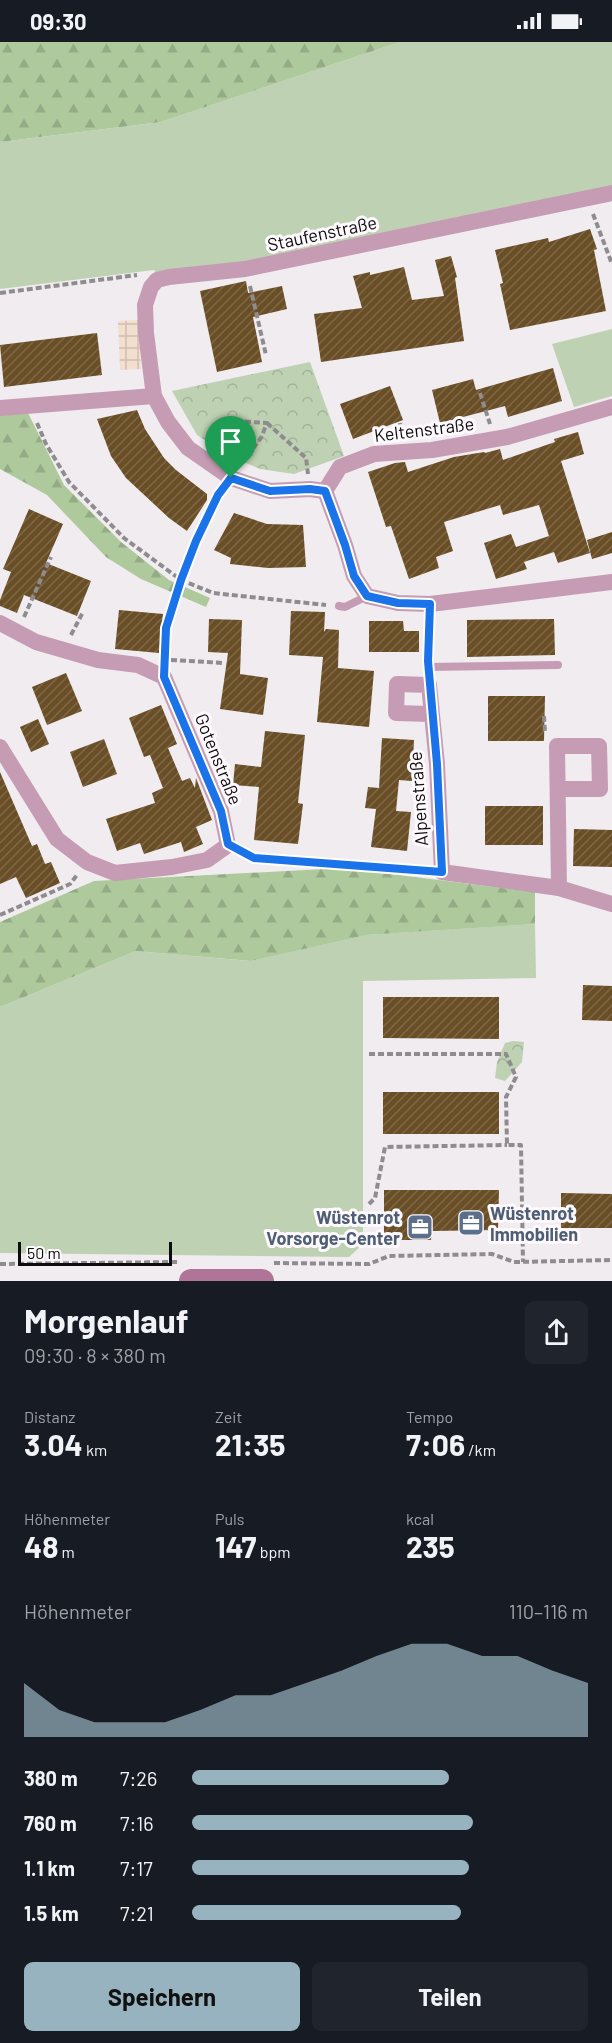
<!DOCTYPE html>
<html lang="de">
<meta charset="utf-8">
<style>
body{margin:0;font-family:Barlow,sans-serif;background:#20242c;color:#f1f3f6;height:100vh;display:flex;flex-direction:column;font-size:22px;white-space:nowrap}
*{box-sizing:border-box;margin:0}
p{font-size:20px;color:#9ea1a6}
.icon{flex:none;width:33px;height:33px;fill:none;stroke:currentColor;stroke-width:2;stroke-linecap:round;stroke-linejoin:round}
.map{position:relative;height:1239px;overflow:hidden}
.drawer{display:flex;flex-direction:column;background:#171b24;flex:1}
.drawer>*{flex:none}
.scale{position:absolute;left:18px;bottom:15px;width:154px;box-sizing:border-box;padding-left:6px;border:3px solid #0d0c0d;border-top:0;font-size:16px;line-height:21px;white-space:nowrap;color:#0d0c0d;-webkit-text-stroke:4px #fdf9fd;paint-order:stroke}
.pin{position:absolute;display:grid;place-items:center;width:51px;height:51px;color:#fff;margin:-62px -26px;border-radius:50% 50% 50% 0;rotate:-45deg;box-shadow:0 0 6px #0007}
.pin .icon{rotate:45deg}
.round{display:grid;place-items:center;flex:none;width:63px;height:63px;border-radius:9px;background:#20242c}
.headline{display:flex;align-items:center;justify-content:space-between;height:102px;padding:0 24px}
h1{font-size:33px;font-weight:700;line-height:45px}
.metrics{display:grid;grid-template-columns:repeat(3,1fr);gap:9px;height:102px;padding:6px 24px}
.metrics div{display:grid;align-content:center}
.metrics b{font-size:30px;font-weight:700}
.metrics small{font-size:16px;font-weight:400}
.metrics p{font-size:16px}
.chart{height:168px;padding:12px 24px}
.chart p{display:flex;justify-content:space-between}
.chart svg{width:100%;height:108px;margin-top:6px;fill:#98b3c0;opacity:.7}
.cta{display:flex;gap:12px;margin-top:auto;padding:12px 24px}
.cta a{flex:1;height:69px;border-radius:9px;background:#98b3c0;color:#111;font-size:24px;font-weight:700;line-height:69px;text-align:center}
.cta a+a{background:#20242c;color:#f1f3f6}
ul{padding:0 24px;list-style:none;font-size:20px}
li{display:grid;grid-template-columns:96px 72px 1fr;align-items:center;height:45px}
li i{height:15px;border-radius:8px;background:#98b3c0}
.status{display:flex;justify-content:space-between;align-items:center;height:42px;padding:0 30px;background:#171b24;direction:ltr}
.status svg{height:16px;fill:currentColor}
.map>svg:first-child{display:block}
</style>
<div class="status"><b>09:30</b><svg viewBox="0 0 49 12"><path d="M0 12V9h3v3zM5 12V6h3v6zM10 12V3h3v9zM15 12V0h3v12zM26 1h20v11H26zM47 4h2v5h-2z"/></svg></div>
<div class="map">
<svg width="612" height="1239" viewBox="0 0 612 1239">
<defs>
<pattern id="industrial-grid" width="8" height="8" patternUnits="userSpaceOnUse" patternTransform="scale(1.5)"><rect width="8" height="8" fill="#f3dfd0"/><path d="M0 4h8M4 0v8" fill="none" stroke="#cfbeb1"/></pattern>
<pattern id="forest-firs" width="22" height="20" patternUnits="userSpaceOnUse" patternTransform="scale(1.5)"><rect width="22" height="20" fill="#aec99c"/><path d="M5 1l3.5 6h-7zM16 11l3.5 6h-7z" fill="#94ab85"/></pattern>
<pattern id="park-crowns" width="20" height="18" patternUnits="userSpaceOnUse" patternTransform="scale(1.5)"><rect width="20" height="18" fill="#bfd1b3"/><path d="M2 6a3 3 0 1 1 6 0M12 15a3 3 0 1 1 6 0" fill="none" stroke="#a3b299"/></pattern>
<pattern id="building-hatch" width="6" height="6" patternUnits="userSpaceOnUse" patternTransform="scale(1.5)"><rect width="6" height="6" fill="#6a4e25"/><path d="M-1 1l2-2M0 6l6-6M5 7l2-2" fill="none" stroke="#7d6849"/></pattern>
</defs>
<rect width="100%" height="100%" fill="#f0ecf0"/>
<!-- industrial -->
<polygon fill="url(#industrial-grid)" points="139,278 141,327 120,328 118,279"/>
<!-- grass -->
<g fill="#bfd1b3">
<polygon points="400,0 612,0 612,145 287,216 158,234 154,228 0,247 0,100 161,80"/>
<polygon points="612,287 612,354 574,365 552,302"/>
<polygon points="535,882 536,936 363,939 363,1202 349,1215 0,1211 0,965 136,909 250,919 365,893"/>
</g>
<!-- forest -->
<g fill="url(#forest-firs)">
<polygon points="0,0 400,0 161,80 0,100"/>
<polygon points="27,369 64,443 121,500 169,538 210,556 206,565 141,537 106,515 47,453 0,427 0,371"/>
<polygon points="343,826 535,850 535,882 366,893 251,919 136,909 0,965 0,880 94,839"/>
</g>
<!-- park -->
<g fill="url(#park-crowns)">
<polygon points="310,320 344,414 294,432 260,427 229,414 197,393 172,349"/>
<polygon points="513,999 524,1000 522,1020 505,1039 495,1036 497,1020 505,1001"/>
</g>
<!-- building -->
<g fill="url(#building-hatch)">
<polygon points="590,187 597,207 594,208 606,269 510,288 500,242 503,241 495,208 548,196 549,200"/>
<polygon points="451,214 457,235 455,236 464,299 321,320 314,272 362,266 353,234 370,230 370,233 404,225 412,258 444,254 435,218"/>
<polygon points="246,239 248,251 282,244 287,267 253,275 262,320 217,330 200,249"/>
<polygon points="97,291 102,333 4,345 0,303"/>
<polygon points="553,326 562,359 508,375 505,364 440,381 432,348 473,337 476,348"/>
<polygon points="390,344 403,378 353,397 340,362"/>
<polygon points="137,368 145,387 164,416 176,428 207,452 207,458 187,489 169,476 126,436 111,414 97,377"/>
<polygon points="578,390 584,412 561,419 590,511 558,521 554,510 524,520 527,527 496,537 484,501 511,492 516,505 549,494 539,463 503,473 500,463 444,480 453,509 436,515 439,526 409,537 391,484 386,485 368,430 395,421 405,420 408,430 454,415 484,410 485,411 500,407 503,418 555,400 554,397"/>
<polygon points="29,467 63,482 46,521 91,539 77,574 24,553 17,571 0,564 0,558 11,530 3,527"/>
<polygon points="234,471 267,482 303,483 306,525 268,526 230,522 231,516 214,508"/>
<polygon points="612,490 612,511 592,517 587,498"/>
<polygon points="119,568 163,572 159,611 115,607"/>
<polygon points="291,569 325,570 324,590 326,587 339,588 338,626 374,629 369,685 317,680 323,615 289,613"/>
<polygon points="209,577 242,578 240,632 268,636 263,673 220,667 228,611 208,610"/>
<polygon points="554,577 555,613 467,615 467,578"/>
<polygon points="369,579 403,579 404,589 419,589 419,610 369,610"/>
<polygon points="66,631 82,669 47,683 32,645"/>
<polygon points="488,654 545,654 544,699 488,699"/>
<polygon points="161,663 177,702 168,706 182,739 190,736 195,746 196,736 212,778 196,785 203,802 184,810 181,800 144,812 140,801 117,809 106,777 155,761 152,751 163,746 150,713 144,715 129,676"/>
<polygon points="38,677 49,702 31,710 20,685"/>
<polygon points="265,689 305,693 298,761 303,762 298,802 254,798 259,745 233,743 235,722 261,725"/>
<polygon points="382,696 414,698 412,739 399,738 396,769 411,770 407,809 371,805 376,767 365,766 368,745 379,746"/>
<polygon points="104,697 117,732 83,745 70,710"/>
<polygon points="0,730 32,804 37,802 45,822 51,820 60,841 26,856 16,835 0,842"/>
<rect x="485" y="764" width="58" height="39"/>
<polygon points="574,787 612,788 612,825 573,824"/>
<polygon points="583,943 612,944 612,979 582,978"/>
<polygon points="383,955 499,955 499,997 383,996"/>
<rect x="383" y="1050" width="116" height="42"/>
<polygon points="384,1148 499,1148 498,1188 432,1189 431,1198 384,1198"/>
<polygon points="561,1151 612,1152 612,1186 561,1186"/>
</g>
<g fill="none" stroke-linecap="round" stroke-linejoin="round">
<!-- path -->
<g stroke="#8f8c8f" stroke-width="4" stroke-dasharray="6 3" stroke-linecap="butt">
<polyline points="593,172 612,222"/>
<polyline points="250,244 266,313"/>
<polyline points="0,251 137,233"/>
<polyline points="480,351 490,382"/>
<polyline points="236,379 267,381 261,396 242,421"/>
<polyline points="37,381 46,402 69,440 124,496 181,538 213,551 326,563"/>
<polyline points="267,381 306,416 308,432"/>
<polyline points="400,381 402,392"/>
<polyline points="24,575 51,515"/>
<polyline points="71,593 83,570"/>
<polyline points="428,612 429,577"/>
<polyline points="165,616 166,586 181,538 196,499 221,449"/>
<polyline points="171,618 224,621"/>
<polyline points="544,674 545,691"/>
<polyline points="244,811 254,816 427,829"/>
<polyline points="0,873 70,842 77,833"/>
<polyline points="369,1012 506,1012 516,1035 506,1055 507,1103 521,1103 523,1220"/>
<polyline points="369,1162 375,1156 385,1105 507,1103"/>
<polyline points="274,1221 369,1222 389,1214 492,1212 514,1220 612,1218"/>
<polyline points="0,1222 179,1220"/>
</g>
<!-- service -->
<g stroke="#c59cb4" stroke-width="8">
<polyline points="339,564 345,565 367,554"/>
<polyline points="429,643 428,625 558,623"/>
</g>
<!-- minor -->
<g stroke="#c59cb4" stroke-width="16">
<polyline points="612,365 507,395 432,408 374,412 340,425 325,449 345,503 354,534 367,554 398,561 430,562 612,540"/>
<polyline points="0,366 154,354"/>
<polyline points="325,449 310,447 270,449 231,436 188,406 168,380 154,354 146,291 145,263 151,245 157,238 169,235 245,227 612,151"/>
<polyline points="0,581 36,600 98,618 138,623 164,635 221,769 228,803 207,818 172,825 115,831 87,820 57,797 0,705"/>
<polyline points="431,672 396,671 397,642 429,643 437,722 442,830 559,846"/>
<polyline points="558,747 600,747 599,704 557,704 559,846 612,862"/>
</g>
<!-- secondary -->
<polyline stroke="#af7498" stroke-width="24" points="191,1239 262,1239"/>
</g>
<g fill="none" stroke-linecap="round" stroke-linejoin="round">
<!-- route casing -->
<g stroke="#fff" stroke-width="12">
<polygon id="route" points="231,436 270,449 310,447 325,449 345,503 354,534 367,554 398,561 430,562 428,619 437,722 442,830 254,816 228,802 221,769 164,635 166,586 181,538 196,499 218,453"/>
</g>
<!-- route -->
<use href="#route" stroke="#1a73e8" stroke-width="8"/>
</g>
<!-- icons -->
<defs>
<g id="office-square" transform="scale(1.35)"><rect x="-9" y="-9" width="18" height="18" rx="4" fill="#5c6f8a" stroke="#fdf9fd"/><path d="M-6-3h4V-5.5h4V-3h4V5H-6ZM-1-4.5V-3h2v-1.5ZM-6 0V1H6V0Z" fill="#fff"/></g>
</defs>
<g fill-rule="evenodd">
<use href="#office-square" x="471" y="1181"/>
<use href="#office-square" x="420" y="1185"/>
</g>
<g text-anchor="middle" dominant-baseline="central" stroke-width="6" stroke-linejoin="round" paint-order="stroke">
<!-- street labels -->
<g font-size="18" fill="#0d0c0d" stroke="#fdf9fd">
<text transform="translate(322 191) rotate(-12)">Staufenstraße</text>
<text transform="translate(424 387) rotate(-7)">Keltenstraße</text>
<text transform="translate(219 717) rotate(68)">Gotenstraße</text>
<text transform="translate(418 757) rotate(-94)">Alpenstraße</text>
</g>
<!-- service labels -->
<g font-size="18" font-weight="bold" fill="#4e5e75" stroke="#fdf9fd" text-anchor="start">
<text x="490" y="1171">Wüstenrot<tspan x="490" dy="21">Immobilien</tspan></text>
<text x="400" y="1175" text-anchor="end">Wüstenrot<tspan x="400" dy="21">Vorsorge-Center</tspan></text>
</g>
</g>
</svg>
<div class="scale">50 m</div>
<div class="pin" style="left:231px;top:436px;background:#1e9e55"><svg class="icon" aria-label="arrive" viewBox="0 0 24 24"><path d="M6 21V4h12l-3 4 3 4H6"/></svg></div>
</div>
<section class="drawer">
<div class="headline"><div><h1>Morgenlauf</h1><p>09:30 · 8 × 380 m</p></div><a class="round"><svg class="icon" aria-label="share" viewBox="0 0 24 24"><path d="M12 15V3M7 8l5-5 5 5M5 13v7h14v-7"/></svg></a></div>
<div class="metrics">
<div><p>Distanz</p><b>3.04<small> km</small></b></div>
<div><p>Zeit</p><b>21:35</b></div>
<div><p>Tempo</p><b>7:06<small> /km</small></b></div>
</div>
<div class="metrics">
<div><p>Höhenmeter</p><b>48<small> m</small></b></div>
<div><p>Puls</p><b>147<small> bpm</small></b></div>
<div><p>kcal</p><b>235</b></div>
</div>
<div class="chart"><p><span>Höhenmeter</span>110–116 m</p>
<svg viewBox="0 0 160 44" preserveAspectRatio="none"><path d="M0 44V22L10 33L20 38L30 38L40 38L50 33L60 27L70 27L80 22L90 17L100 11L110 6L120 6L130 11L140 11L150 17L160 22V44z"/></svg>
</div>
<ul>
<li><b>380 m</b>7:26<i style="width:65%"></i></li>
<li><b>760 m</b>7:16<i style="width:71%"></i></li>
<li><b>1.1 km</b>7:17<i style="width:70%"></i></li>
<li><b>1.5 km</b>7:21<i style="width:68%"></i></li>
</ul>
<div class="cta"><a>Speichern</a><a>Teilen</a></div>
</section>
